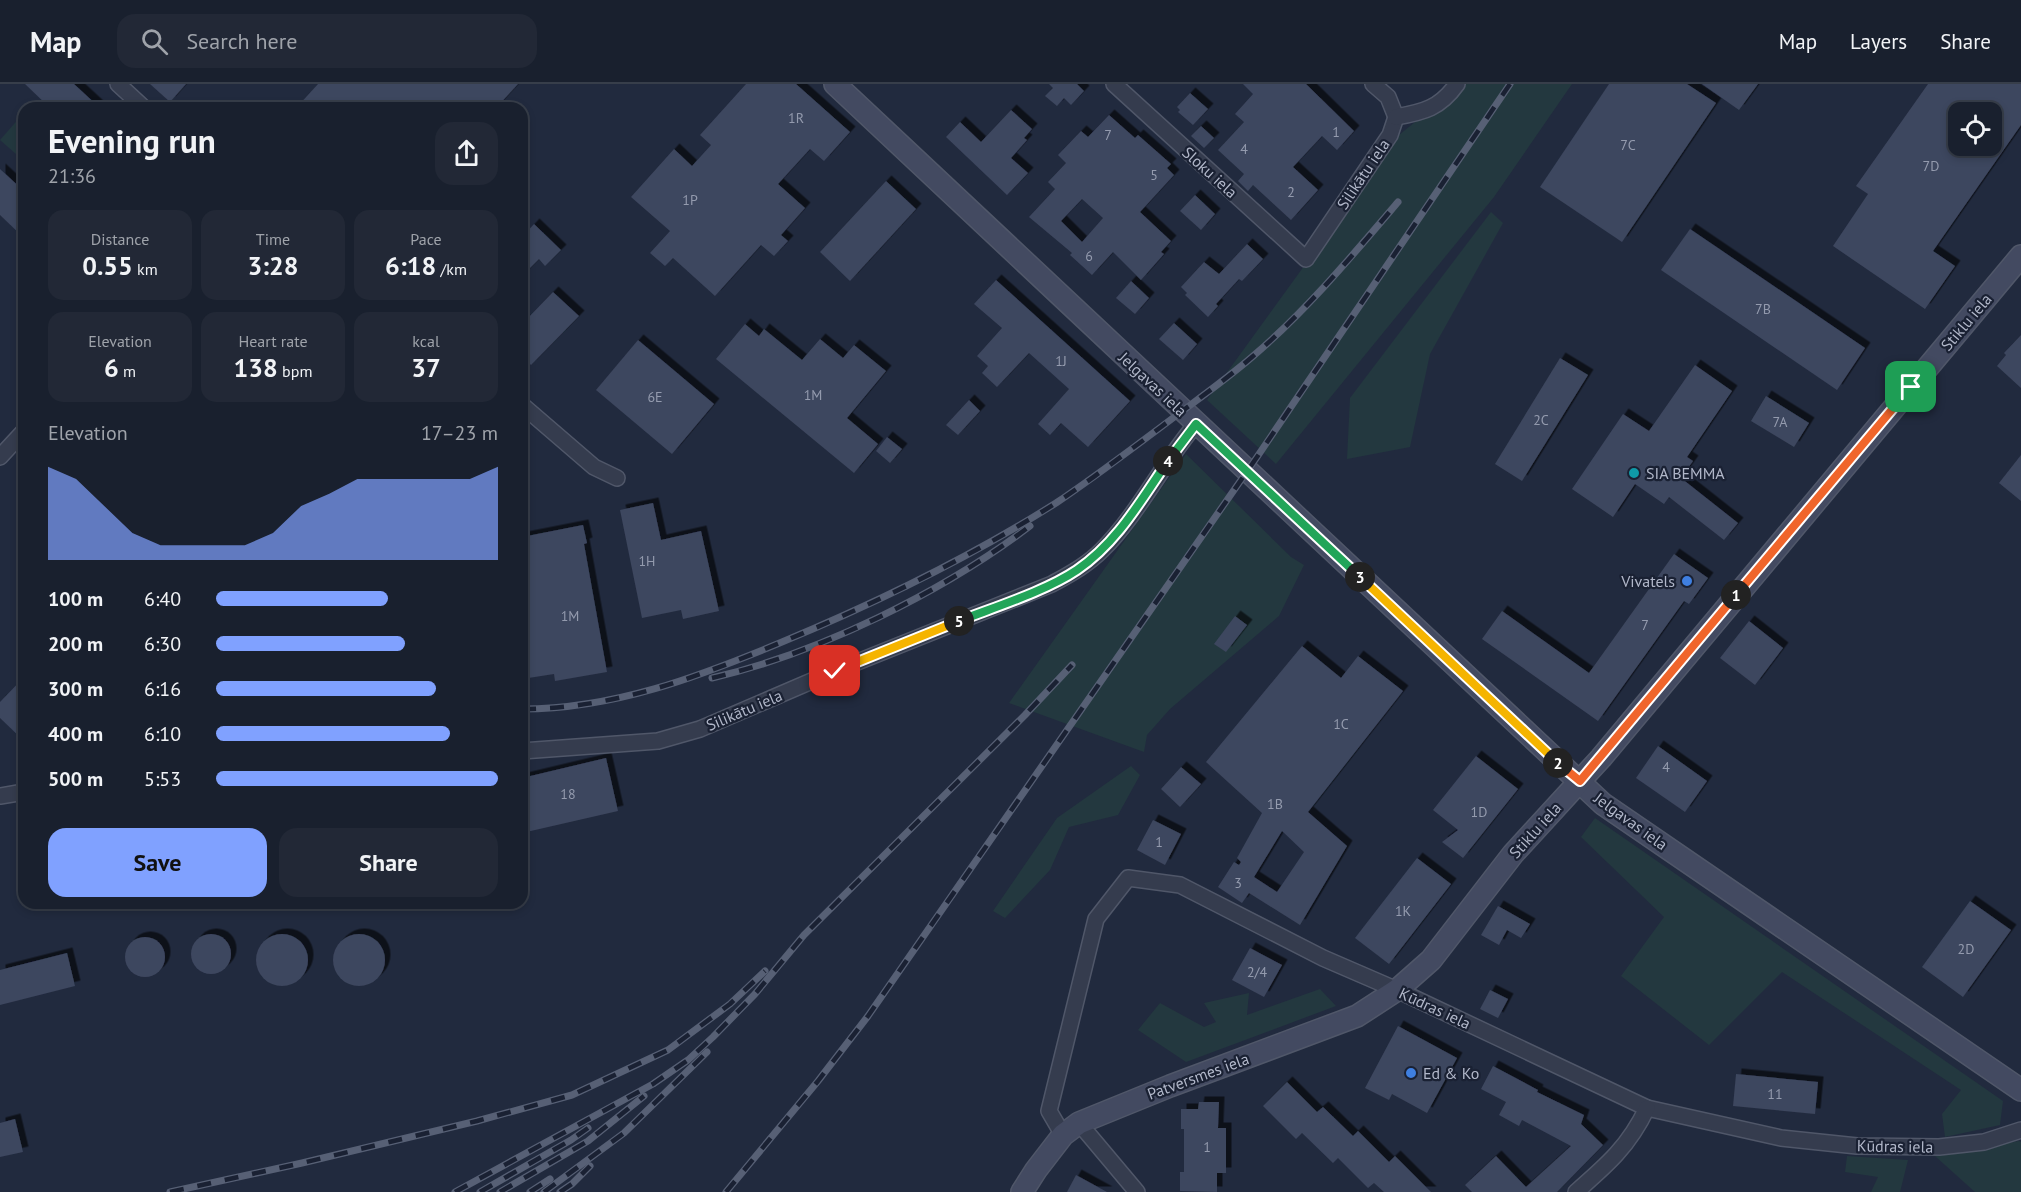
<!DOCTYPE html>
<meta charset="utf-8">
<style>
body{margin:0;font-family:"PT Sans",sans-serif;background:#222836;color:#f1f3f6;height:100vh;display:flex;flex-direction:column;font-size:22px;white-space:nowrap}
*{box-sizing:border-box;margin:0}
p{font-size:20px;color:#9fa3aa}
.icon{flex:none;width:33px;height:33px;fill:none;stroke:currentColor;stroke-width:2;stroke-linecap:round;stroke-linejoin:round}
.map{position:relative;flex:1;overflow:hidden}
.drawer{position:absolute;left:18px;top:18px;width:510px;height:807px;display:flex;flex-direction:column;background:#19202e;border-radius:18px;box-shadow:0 3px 9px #0003,0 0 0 2px #373e4a}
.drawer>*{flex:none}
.controls{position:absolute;left:1948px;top:18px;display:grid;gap:12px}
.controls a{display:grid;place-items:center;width:54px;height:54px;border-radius:12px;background:#19202e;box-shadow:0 3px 9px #0003,0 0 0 2px #373e4a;font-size:30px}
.pin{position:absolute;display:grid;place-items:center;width:51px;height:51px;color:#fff;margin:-26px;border-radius:12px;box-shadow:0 3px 9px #0006}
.km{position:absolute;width:30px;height:30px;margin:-15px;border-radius:50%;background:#222;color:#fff;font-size:16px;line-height:30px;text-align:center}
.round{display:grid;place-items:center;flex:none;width:63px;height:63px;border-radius:18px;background:#222836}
.headline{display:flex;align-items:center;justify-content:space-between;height:102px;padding:0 30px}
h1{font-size:33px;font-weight:800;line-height:45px}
.figures{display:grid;grid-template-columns:repeat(3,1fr);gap:9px;height:102px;padding:6px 30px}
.figures div{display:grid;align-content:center;border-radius:15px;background:#222836;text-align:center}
.figures b{font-size:26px;font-weight:800}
.figures small{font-size:16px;font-weight:400}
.figures p{font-size:16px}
.chart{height:168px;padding:12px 30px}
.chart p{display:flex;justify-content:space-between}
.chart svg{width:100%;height:108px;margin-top:6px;fill:#80a1ff;opacity:.7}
.primary-button{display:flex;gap:12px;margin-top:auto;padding:12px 30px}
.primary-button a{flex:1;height:69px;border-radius:18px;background:#80a1ff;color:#111;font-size:24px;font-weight:800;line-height:69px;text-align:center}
.primary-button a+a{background:#222836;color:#f1f3f6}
ul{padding:0 30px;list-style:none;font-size:20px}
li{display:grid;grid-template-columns:96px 72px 1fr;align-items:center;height:45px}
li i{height:15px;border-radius:8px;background:#80a1ff}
header{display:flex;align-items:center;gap:36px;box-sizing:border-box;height:84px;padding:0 30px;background:#19202e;border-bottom:2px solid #373e4a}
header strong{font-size:28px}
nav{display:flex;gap:33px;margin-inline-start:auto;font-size:21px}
.search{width:420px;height:54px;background:#222836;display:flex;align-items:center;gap:15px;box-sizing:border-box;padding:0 21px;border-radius:18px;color:#9fa3aa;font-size:22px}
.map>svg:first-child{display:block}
</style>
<header>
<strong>Map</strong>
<div class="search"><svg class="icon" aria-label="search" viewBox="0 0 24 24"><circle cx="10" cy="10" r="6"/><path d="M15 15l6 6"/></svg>Search here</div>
<nav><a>Map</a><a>Layers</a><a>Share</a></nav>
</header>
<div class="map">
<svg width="2021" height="1108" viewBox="0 0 2021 1108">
<defs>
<filter id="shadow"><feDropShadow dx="5.5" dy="-5.5" stdDeviation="0" flood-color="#0009"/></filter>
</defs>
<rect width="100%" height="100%" fill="#212a3e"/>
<!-- green -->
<g fill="#23383f">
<polygon points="1462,0 1572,0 1494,113 1276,380 1207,316 1399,51"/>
<polygon points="22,31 24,33 24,77 0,56"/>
<polygon points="1491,128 1503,139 1430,270 1410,363 1347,375 1350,314"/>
<polygon points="1186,370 1291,473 1304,481 1279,532 1170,625 1147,651 1144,668 1009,619"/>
<polygon points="1131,682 1140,691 1118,731 1069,743 1050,786 1005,834 993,827 1057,734"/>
<polygon points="1595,734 2003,1017 2000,1041 1945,1053 1942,1030 1961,1006 1782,888 1709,961 1621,892 1664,833 1581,753"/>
<polygon points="1320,905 1336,922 1186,978 1138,946 1160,919 1204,943 1216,938 1204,919 1249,909 1247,931"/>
<polygon points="2019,1057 2021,1058 2021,1108 1975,1108 1935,1072"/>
<polygon points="1847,1072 1908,1076 1900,1108 1871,1108 1878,1093 1845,1088"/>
</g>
<!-- building -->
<g fill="#3d465e" fill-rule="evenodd" filter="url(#shadow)">
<polygon points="25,0 74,0 100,24 50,24"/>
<polygon points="150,0 186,0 170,18"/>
<polygon points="318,0 518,0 496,24 296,24"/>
<polygon points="746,0 796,0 850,48 824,77 810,65 778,100 805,124 781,151 788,157 774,172 761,161 715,212 673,174 665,182 650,169 670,147 631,113 674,65 692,82 711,61 700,51"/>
<polygon points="1049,0 1077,0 1084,7 1071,21 1064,14 1057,22 1045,12 1053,4"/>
<polygon points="1243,0 1306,0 1354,47 1337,66 1322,52 1293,83 1318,106 1291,136 1253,101 1248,107 1238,97 1244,90 1218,66 1244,38 1235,30 1253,10"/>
<polygon points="1609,0 1687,0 1716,19 1622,158 1540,103"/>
<polygon points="1702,0 1758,0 1739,26"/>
<path d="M1928,0H2021V41L1933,167L1955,182L1925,225L1833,162L1868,110L1856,102ZM1959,28H1992V62H1959Z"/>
<polygon points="1190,9 1208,25 1193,41 1178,28 1180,26 1177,23"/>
<polygon points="1011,26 1032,45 1024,54 1027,56 1011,74 1028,89 1007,111 946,53 960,38 981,58"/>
<path d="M1109,31L1135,54L1138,51L1171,80L1167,84L1174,91L1140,128L1171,157L1161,168L1164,170L1141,196L1113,168L1092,191L1070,171L1072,169L1029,133L1055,105L1048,98L1066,79L1058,71L1081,47L1088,53ZM1082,115L1103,134L1082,158L1061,137Z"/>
<polygon points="1201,42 1214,54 1204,64 1191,52"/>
<polygon points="0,85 24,107 24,154 0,131"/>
<polygon points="886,97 916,125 850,197 820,168"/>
<polygon points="1195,111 1215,130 1201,146 1180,127"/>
<polygon points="534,140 561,166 545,182 539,175 522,192 522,153"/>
<polygon points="1690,145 1865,264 1837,306 1661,186"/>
<polygon points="1247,160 1263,175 1242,197 1239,195 1216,220 1218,222 1208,233 1185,211 1187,209 1181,203 1204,178 1219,190"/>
<polygon points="996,196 1130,317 1088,363 1061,339 1050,351 1038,340 1069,305 1029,269 997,303 982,289 988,282 977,272 1002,244 974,220"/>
<polygon points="1131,197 1149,214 1135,230 1116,214"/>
<polygon points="553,208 579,232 531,281 522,272 522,240"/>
<polygon points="1174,239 1197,260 1183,276 1159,255"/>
<polygon points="745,240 759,252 764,245 802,276 820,255 843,274 854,261 886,287 847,334 878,360 854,389 716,275"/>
<polygon points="2021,251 2021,304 1997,282 2006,271 2004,269"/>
<polygon points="638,256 714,320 672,370 596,306"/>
<polygon points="1560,274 1588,291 1522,397 1495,380"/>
<polygon points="1695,281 1732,307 1687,373 1693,377 1681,394 1738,439 1724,456 1669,413 1664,420 1635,400 1613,433 1572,405 1623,330 1649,347"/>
<polygon points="1766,312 1809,339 1794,363 1751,337"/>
<polygon points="969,316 980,327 958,351 946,341"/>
<polygon points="887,353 902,365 890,379 876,367"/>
<polygon points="2021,371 2021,417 1999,399"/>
<polygon points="653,419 661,456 701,447 719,527 683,535 681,526 642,534 620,426"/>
<polygon points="583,441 587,459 584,460 607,588 555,597 554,590 522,595 522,498 530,497 522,453"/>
<polygon points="1674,470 1708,494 1689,520 1684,517 1598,637 1482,555 1502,527 1589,589"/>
<polygon points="1235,532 1247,541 1226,568 1214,560"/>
<polygon points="1749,537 1783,564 1755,601 1720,574"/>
<path d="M1302,562L1341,594L1358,572L1403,607L1308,728L1347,762L1300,841L1249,809L1242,819L1218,803L1234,778L1239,781L1241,778L1237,774L1262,729L1206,678ZM1282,747L1304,768L1277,808L1254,793Z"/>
<polygon points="24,593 24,657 0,634 0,618"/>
<polygon points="1658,662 1707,697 1685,728 1636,694"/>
<polygon points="1476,672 1518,705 1463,774 1442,758 1458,746 1433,726"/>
<polygon points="606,674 618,727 522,749 522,694"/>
<polygon points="1181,683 1201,700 1180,723 1161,705"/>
<polygon points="1153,736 1181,750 1165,781 1137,766"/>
<polygon points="1417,774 1451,800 1389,880 1355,854"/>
<polygon points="1970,817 2011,846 1963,913 1922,883"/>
<polygon points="1498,822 1530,840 1521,854 1507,846 1499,861 1481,851"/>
<circle cx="211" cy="870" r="20"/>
<circle cx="282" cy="876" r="26"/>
<circle cx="359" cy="876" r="26"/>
<circle cx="145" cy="873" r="20"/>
<polygon points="1250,864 1282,881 1264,913 1232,896"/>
<polygon points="67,869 75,902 0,921 0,886"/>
<polygon points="1490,906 1508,915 1498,934 1480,925"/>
<polygon points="1398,942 1457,974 1427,1029 1392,1010 1389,1016 1365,1004"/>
<polygon points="1493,982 1538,1006 1537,1008 1584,1031 1581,1040 1603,1061 1557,1108 1472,1108 1465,1101 1496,1072 1526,1103 1571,1062 1522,1036 1519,1042 1499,1031 1506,1018 1481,1005"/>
<polygon points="1736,990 1818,998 1815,1030 1733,1022"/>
<polygon points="1287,998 1317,1028 1323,1023 1353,1052 1358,1047 1389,1078 1395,1072 1431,1108 1384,1108 1374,1099 1368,1104 1338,1074 1333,1079 1302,1049 1296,1055 1263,1022"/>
<polygon points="1199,1018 1219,1018 1218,1044 1226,1044 1226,1089 1217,1089 1217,1108 1180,1107 1180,1088 1184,1088 1184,1045 1181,1045 1181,1025 1198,1025"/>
<polygon points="15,1035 23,1068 0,1073 0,1039"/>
<polygon points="1076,1091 1107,1108 1067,1108"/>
</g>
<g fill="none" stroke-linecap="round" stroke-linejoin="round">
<!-- street casing -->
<g stroke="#505769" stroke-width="18">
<g id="street">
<polyline points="118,0 144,24"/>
<polyline points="1114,0 1306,175 1390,51 1396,33"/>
<polyline points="1373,0 1388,13 1396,33"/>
<path d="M1396,33C1424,28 1440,24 1457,0"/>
<polyline points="522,321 594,383 617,394"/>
<polyline points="0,373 24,347"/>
<path d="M522,667L658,657L700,645L835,587L1052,500C1070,490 1087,481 1102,466C1139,429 1162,380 1196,340"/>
<polyline points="0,712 24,708"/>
<polyline points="1079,1039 1137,1108"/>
<polyline points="1063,1051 1049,1027 1096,835 1128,794 1180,801 1323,874 1397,906 1647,1024 1781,1054 1857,1062 1939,1063 1984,1058 2021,1046"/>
<path d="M1576,1108C1607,1081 1629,1062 1647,1024"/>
</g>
</g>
<!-- secondary casing -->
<g stroke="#505769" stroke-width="24">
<g id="secondary">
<polyline points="835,0 1603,720 2021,1006"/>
<polyline points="1022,1108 1036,1086 1063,1051 1079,1039 1170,1002 1357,932 1397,906 1431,876 1513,770 1601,674 2021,172"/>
</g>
</g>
<!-- street -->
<use href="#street" stroke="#353c4e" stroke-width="15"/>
<!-- secondary -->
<use href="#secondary" stroke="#434a61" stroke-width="21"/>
<!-- rail casing -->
<g stroke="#576075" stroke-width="7">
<g id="rail">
<path d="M712,594C819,569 943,508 1030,442"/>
<path d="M522,625C614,625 698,593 782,558C876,519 969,474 1056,419C1092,395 1126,369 1161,343C1191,320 1223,298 1252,273C1306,227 1352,172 1398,118"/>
<polyline points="170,1108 302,1079 477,1037 572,1011 668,966 730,920 765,887"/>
<polyline points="455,1108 653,1000 688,976 713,953 755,910 804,851 1025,631 1072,581"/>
<polyline points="480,1108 571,1056 588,1044"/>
<polyline points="500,1108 588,1057 644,1012"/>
<polyline points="530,1108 550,1095"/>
<polyline points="544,1108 624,1049 707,968"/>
<polyline points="560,1108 572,1100 590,1082"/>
<polyline points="726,1108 818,997 868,932 1257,373 1510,0"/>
</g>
</g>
<!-- rail -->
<use href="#rail" stroke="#1a2133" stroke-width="4.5" stroke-dasharray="14" stroke-linecap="butt"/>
</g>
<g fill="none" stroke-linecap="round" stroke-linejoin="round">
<!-- split-1 casing -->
<g stroke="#fff" stroke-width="12">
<polyline id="split-1" points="1736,511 1911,303"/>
</g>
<!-- split-2 casing -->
<g stroke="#fff" stroke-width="12">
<polyline id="split-2" points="1558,679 1580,697 1736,511"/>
</g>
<!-- split-3 casing -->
<g stroke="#fff" stroke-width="12">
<polyline id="split-3" points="1360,493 1558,679"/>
</g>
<!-- split-4 casing -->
<g stroke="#fff" stroke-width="12">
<polyline id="split-4" points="1168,377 1196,340 1360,493"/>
</g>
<!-- split-5 casing -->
<g stroke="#fff" stroke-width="12">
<path id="split-5" d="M959,537C995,523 1046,507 1077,486C1117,459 1141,416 1168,377"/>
</g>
<!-- split-6 casing -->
<g stroke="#fff" stroke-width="12">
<polyline id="split-6" points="835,587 959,537"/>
</g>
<!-- split-1 -->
<use href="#split-1" stroke="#f0652b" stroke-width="8"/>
<!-- split-2 -->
<use href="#split-2" stroke="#f0652b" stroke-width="8"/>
<!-- split-3 -->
<use href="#split-3" stroke="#f5b400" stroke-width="8"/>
<!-- split-4 -->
<use href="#split-4" stroke="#22a559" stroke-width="8"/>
<!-- split-5 -->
<use href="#split-5" stroke="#22a559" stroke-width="8"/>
<!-- split-6 -->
<use href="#split-6" stroke="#f5b400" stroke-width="8"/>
</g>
<!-- markers -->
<circle fill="#0f9aa8" stroke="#1a2133" stroke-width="2" cx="1634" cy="389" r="6"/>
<g fill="#3f7fe0" stroke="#1a2133" stroke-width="2">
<circle cx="1687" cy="497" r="6"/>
<circle cx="1411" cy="989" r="6"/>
</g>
<g text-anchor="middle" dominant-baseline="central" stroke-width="4.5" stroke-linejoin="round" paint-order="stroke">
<!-- number labels -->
<g font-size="14" fill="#949bae">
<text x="796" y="34">1R</text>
<text x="1336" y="48">1</text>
<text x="1108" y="51">7</text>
<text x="1628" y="61">7C</text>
<text x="1244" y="65">4</text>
<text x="1931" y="82">7D</text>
<text x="1154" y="91">5</text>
<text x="1291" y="108">2</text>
<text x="690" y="116">1P</text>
<text x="1089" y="172">6</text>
<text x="1763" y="225">7B</text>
<text x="1061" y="277">1J</text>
<text x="813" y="311">1M</text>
<text x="655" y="313">6E</text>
<text x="1541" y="336">2C</text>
<text x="1780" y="338">7A</text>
<text x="647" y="477">1H</text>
<text x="570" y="532">1M</text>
<text x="1645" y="541">7</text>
<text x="1341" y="640">1C</text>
<text x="1666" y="683">4</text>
<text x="568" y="710">18</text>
<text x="1275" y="720">1B</text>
<text x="1479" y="728">1D</text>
<text x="1159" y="758">1</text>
<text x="1238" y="799">3</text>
<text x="1403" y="827">1K</text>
<text x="1966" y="865">2D</text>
<text x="1257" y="888">2/4</text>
<text x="1775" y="1010">11</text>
<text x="1207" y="1063">1</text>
</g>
<!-- street labels -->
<g font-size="16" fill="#b1b7c9" stroke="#1a2133">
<text transform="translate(1210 88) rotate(42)">Sloku iela</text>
<text transform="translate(1363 90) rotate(-56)">Silikātu iela</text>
<text transform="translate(1966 238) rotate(-50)">Stiklu iela</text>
<text transform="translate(1153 300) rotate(43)">Jelgavas iela</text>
<text transform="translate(744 626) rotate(-23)">Silikātu iela</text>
<text transform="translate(1631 737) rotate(36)">Jelgavas iela</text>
<text transform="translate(1535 746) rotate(-48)">Stiklu iela</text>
<text transform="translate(1435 924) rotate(25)">Kūdras iela</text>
<text transform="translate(1198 992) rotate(-20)">Patversmes iela</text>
<text transform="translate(1895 1062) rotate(1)">Kūdras iela</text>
</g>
<!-- poi labels -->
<g font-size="16" fill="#b1b7c9" stroke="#1a2133" text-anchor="start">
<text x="1646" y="389">SIA BEMMA</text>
<text x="1675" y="497" text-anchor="end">Vivatels</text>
<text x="1423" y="989">Ed &amp; Ko</text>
</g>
</g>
</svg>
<div class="controls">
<a><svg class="icon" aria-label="locate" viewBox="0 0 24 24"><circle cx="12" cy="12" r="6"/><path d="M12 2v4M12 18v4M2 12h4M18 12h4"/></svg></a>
</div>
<div class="pin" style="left:1911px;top:303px;background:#1e9e55"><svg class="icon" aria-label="arrive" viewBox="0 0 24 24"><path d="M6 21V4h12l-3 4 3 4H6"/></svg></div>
<div class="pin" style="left:835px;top:587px;background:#d93025"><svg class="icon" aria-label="check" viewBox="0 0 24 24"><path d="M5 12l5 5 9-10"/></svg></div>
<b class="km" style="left:1736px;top:511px">1</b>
<b class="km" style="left:1558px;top:679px">2</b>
<b class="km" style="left:1360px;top:493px">3</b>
<b class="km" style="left:1168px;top:377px">4</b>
<b class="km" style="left:959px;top:537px">5</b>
<section class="drawer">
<div class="headline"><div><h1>Evening run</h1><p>21:36</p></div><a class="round"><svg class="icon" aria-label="share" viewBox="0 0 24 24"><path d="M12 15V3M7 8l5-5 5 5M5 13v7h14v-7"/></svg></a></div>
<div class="figures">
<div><p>Distance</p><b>0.55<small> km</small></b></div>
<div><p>Time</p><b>3:28</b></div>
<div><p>Pace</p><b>6:18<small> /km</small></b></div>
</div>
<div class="figures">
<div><p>Elevation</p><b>6<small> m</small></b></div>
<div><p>Heart rate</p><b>138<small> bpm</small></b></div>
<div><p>kcal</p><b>37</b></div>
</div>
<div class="chart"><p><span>Elevation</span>17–23 m</p>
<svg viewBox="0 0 160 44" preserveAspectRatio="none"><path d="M0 44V6L10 11L20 22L30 33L40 38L50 38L60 38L70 38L80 33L90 22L100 17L110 11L120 11L130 11L140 11L150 11L160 6V44z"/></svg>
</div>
<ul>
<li><b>100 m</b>6:40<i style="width:61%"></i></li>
<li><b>200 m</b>6:30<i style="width:67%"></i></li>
<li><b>300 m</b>6:16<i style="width:78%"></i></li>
<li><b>400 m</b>6:10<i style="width:83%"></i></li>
<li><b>500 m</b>5:53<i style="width:100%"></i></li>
</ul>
<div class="primary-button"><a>Save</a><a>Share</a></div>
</section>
</div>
